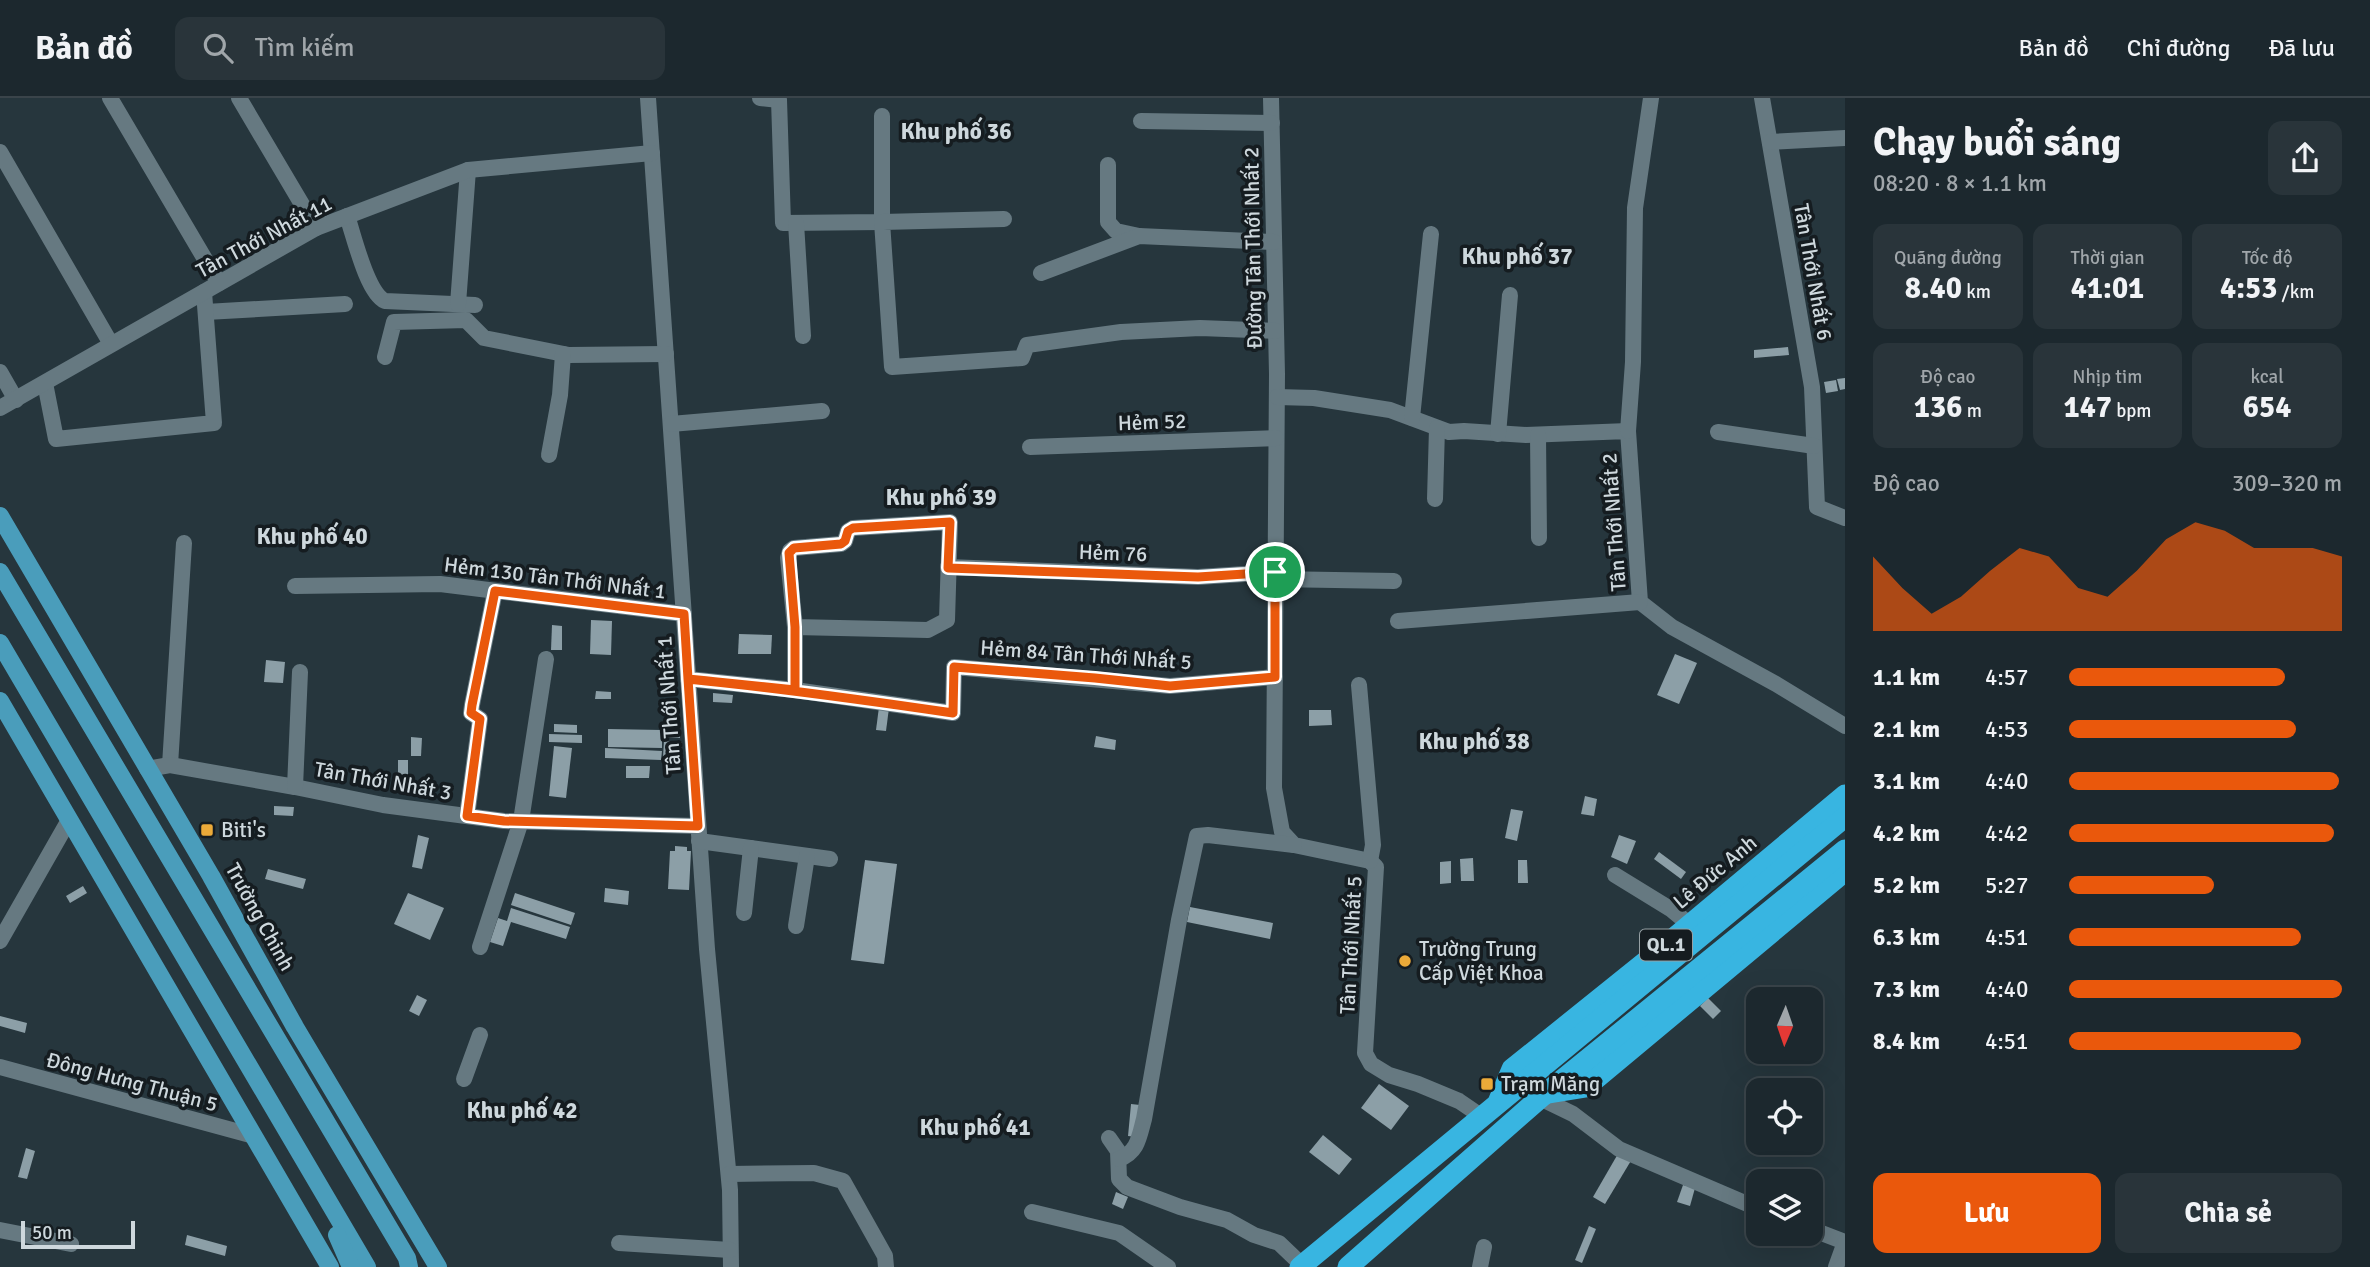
<!DOCTYPE html>
<html lang="vi">
<meta charset="utf-8">
<style>
body{margin:0;font-family:Signika,sans-serif;background:#29343a;color:#f1f3f6;height:100vh;display:flex;flex-direction:column;font-size:26px;white-space:nowrap}
*{box-sizing:border-box;margin:0}
p{font-size:23px;color:#a0a6aa}
.icon{flex:none;width:38px;height:38px;fill:none;stroke:currentColor;stroke-width:2;stroke-linecap:round;stroke-linejoin:round}
.map{position:relative;flex:1;overflow:hidden}
.panel{display:flex;flex-direction:column;background:#1c282e;width:525px}
.panel>*{flex:none}
.needle{width:46px;rotate:182deg}
.fabs{position:absolute;left:1746px;top:889px;display:grid;gap:14px}
.fabs a{display:grid;place-items:center;width:77px;height:77px;border-radius:14px;background:#1c282e;box-shadow:0 7px 28px #0002,0 0 0 2px #3a444a;font-size:35px}
.scale{position:absolute;left:21px;bottom:18px;width:114px;box-sizing:border-box;padding-left:7px;border:4px solid #ced8dd;border-top:0;font-size:19px;line-height:24px;white-space:nowrap;color:#ced8dd;-webkit-text-stroke:5px #151c20;paint-order:stroke}
.pin{position:absolute;display:grid;place-items:center;width:60px;height:60px;color:#fff;margin:-30px;border:4px solid #fff;border-radius:50%;box-shadow:0 2px 7px #0007}
.round{display:grid;place-items:center;flex:none;width:74px;height:74px;border-radius:14px;background:#29343a}
.summary{display:flex;align-items:center;justify-content:space-between;height:119px;padding:0 28px}
h1{font-size:38px;font-weight:700;line-height:52px}
.figures{display:grid;grid-template-columns:repeat(3,1fr);gap:10px;height:119px;padding:7px 28px}
.figures div{display:grid;align-content:center;border-radius:14px;background:#29343a;text-align:center}
.figures b{font-size:30px;font-weight:700}
.figures small{font-size:19px;font-weight:400}
.figures p{font-size:19px}
.chart{height:196px;padding:14px 28px}
.chart p{display:flex;justify-content:space-between}
.chart svg{width:100%;height:126px;margin-top:7px;fill:#ea580c;opacity:.7}
.cta{display:flex;gap:14px;margin-top:auto;padding:14px 28px}
.cta a{flex:1;height:80px;border-radius:14px;background:#ea580c;color:#fff;font-size:28px;font-weight:700;line-height:80px;text-align:center}
.cta a+a{background:#29343a;color:#f1f3f6}
ul{padding:0 28px;list-style:none;font-size:23px}
li{display:grid;grid-template-columns:112px 84px 1fr;align-items:center;height:52px}
li i{height:18px;border-radius:9px;background:#ea580c}
header{display:flex;align-items:center;gap:42px;box-sizing:border-box;height:98px;padding:0 35px;background:#1c282e;border-bottom:2px solid #3a444a}
header strong{font-size:33px}
nav{display:flex;gap:38px;margin-inline-start:auto;font-size:24px}
.search{width:490px;height:63px;background:#29343a;display:flex;align-items:center;gap:18px;box-sizing:border-box;padding:0 24px;border-radius:14px;color:#a0a6aa;font-size:26px}
main{display:flex;flex:1;min-height:0}
.map>svg:first-child{display:block}
</style>
<header>
<strong>Bản đồ</strong>
<div class="search"><svg class="icon" aria-label="search" viewBox="0 0 24 24"><circle cx="10" cy="10" r="6"/><path d="M15 15l6 6"/></svg>Tìm kiếm</div>
<nav><a>Bản đồ</a><a>Chỉ đường</a><a>Đã lưu</a></nav>
</header>
<main>
<div class="map">
<svg width="1845" height="1169" viewBox="0 0 1845 1169">
<rect width="100%" height="100%" fill="#26363d"/>
<!-- building -->
<g fill="#8c9fa7">
<polygon points="1788,249 1789,257 1754,260 1754,252"/>
<polygon points="1845,280 1845,291 1840,292 1837,281"/>
<polygon points="1836,282 1838,293 1826,295 1824,284"/>
<polygon points="591,522 612,523 611,557 590,556"/>
<polygon points="552,527 562,528 562,552 551,552"/>
<polygon points="739,536 772,537 771,556 738,556"/>
<polygon points="1675,556 1697,565 1679,606 1657,597"/>
<polygon points="266,562 285,564 283,585 264,584"/>
<polygon points="596,593 611,594 611,601 595,601"/>
<polygon points="713,595 733,597 732,605 713,604"/>
<polygon points="879,609 889,610 886,633 876,632"/>
<polygon points="1309,612 1331,612 1332,627 1309,628"/>
<polygon points="554,626 577,627 577,635 554,634"/>
<polygon points="608,631 662,632 662,650 608,649"/>
<polygon points="665,631 680,632 680,640 664,640"/>
<polygon points="549,636 582,637 582,645 549,644"/>
<polygon points="1096,638 1116,642 1115,652 1094,649"/>
<polygon points="411,639 422,640 421,658 411,658"/>
<polygon points="664,643 682,644 681,659 663,659"/>
<polygon points="554,648 572,650 566,700 549,698"/>
<polygon points="605,650 662,653 661,662 605,660"/>
<rect x="398" y="662" width="10" height="15"/>
<polygon points="626,668 650,668 649,680 626,680"/>
<polygon points="396,680 407,681 407,691 395,690"/>
<polygon points="1585,698 1597,701 1594,718 1581,716"/>
<polygon points="274,708 294,709 293,718 274,717"/>
<polygon points="1511,711 1523,713 1517,743 1505,740"/>
<polygon points="418,737 429,740 422,771 412,769"/>
<polygon points="1619,737 1636,743 1627,766 1611,759"/>
<polygon points="675,748 687,749 687,753 691,753 689,792 668,791 670,753 675,753"/>
<polygon points="1659,754 1686,774 1681,781 1654,761"/>
<polygon points="1473,760 1474,783 1461,783 1460,761"/>
<polygon points="865,762 897,766 884,866 851,862"/>
<polygon points="1518,762 1527,762 1528,785 1518,785"/>
<polygon points="1451,763 1451,785 1440,786 1440,764"/>
<polygon points="268,771 306,781 303,791 265,781"/>
<polygon points="83,788 87,795 70,805 66,798"/>
<polygon points="605,790 629,793 628,807 604,804"/>
<polygon points="408,795 444,810 430,842 394,826"/>
<polygon points="515,795 575,815 571,827 511,807"/>
<polygon points="1190,809 1273,825 1270,841 1187,824"/>
<polygon points="511,810 570,829 566,841 511,824 503,848 490,844 498,820 507,823"/>
<polygon points="417,897 427,902 419,918 409,913"/>
<polygon points="1708,900 1721,913 1713,921 1700,908"/>
<polygon points="0,918 27,925 25,935 0,928"/>
<polygon points="1379,986 1409,1008 1391,1032 1361,1010"/>
<polygon points="1131,1006 1140,1007 1137,1039 1128,1038"/>
<polygon points="1323,1037 1352,1061 1339,1077 1309,1054"/>
<polygon points="26,1050 35,1053 27,1081 18,1079"/>
<polygon points="1619,1054 1632,1061 1605,1106 1593,1099"/>
<polygon points="1683,1087 1695,1090 1690,1108 1677,1104"/>
<polygon points="1116,1094 1128,1099 1123,1111 1112,1106"/>
<polygon points="1589,1128 1596,1131 1582,1165 1575,1162"/>
<polygon points="187,1137 227,1148 225,1158 185,1147"/>
</g>
<g fill="none" stroke-linecap="round" stroke-linejoin="round">
<!-- minor -->
<g stroke="#667981" stroke-width="16">
<polyline points="110,0 219,185"/>
<polyline points="239,0 316,130"/>
<polyline points="648,0 707,851 730,1092 731,1169"/>
<polyline points="760,0 779,2 783,125 882,124 882,18"/>
<polyline points="1271,0 1277,276 1274,690 1282,734 1294,747 1370,763 1376,769 1365,955 1371,966 1389,977 1418,986 1459,1003 1481,1018"/>
<polyline points="1762,0 1812,289 1817,409 1845,420"/>
<polyline points="1141,23 1272,25"/>
<polyline points="1770,44 1845,40"/>
<polyline points="0,54 111,246"/>
<polyline points="1108,67 1108,124 1116,133 1139,138"/>
<path d="M347,118C354,138 367,195 385,203L475,207"/>
<polyline points="1004,121 882,124 892,269 1022,260 1027,247 1121,234 1200,230 1276,233"/>
<polyline points="796,125 803,238"/>
<polyline points="1041,175 1139,138 1274,144"/>
<polyline points="458,206 468,72"/>
<polyline points="206,214 345,206"/>
<polyline points="385,259 394,224 466,222 484,240 569,257 666,256"/>
<polyline points="0,274 16,302"/>
<polyline points="45,285 56,341 214,325 204,194"/>
<polyline points="1277,299 1314,300 1390,312 1449,334 1464,333 1526,337 1628,333 1640,504 1672,529 1776,586 1845,628"/>
<polyline points="0,310 316,130 468,72 652,55"/>
<polyline points="1412,320 1431,136"/>
<polyline points="671,326 822,313"/>
<polyline points="1628,333 1633,264 1635,110 1651,0"/>
<polyline points="1718,334 1814,348"/>
<polyline points="1498,336 1510,197"/>
<polyline points="1538,337 1539,440"/>
<polyline points="1030,349 1276,340"/>
<polyline points="549,357 560,297 563,256"/>
<polyline points="1435,401 1437,330"/>
<polyline points="948,469 1198,479 1275,474"/>
<polyline points="1275,481 1394,483"/>
<polyline points="295,488 440,486 684,516"/>
<polyline points="1398,523 1640,504"/>
<polyline points="688,581 795,592 953,615 954,569 1170,588 1275,579"/>
<polyline points="1359,587 1373,747 1370,763"/>
<polyline points="795,592 795,529 788,460 790,453 794,450 841,446 845,443 848,433 853,430 950,424 947,522 928,532 795,529"/>
<polyline points="170,667 184,445"/>
<polyline points="147,671 170,667 295,689 383,707 504,723 698,728"/>
<polyline points="295,689 300,574"/>
<polyline points="467,718 480,621 471,615 472,607 495,493"/>
<polyline points="699,743 830,761"/>
<polyline points="1615,777 1672,812 1690,827"/>
<polyline points="744,815 751,750"/>
<polyline points="796,828 807,758"/>
<polyline points="0,843 69,722"/>
<polyline points="480,849 521,723 546,561"/>
<polyline points="0,969 254,1038"/>
<polyline points="464,981 480,937"/>
<polyline points="1540,1000 1573,1016 1619,1051 1759,1111"/>
<polyline points="1109,1040 1118,1053 1119,1081 1127,1089 1180,1109 1227,1122 1254,1137 1279,1145 1302,1167"/>
<path d="M1119,1061C1138,1054 1139,1039 1144,1021L1179,822L1197,738L1208,737L1294,747"/>
<polyline points="729,1076 814,1075 843,1083 885,1158 886,1169"/>
<polyline points="1032,1114 1119,1135 1168,1169"/>
<polyline points="1811,1131 1845,1144"/>
<polyline points="0,1132 71,1146"/>
<polyline points="619,1145 730,1152"/>
<polyline points="1480,1169 1484,1149"/>
<polyline points="1836,1169 1845,1144"/>
</g>
<!-- major -->
<g stroke="#4a9dbb" stroke-width="18">
<polyline points="0,418 211,778 295,929 438,1169"/>
<polyline points="0,474 407,1160 409,1169"/>
<polyline points="0,545 367,1169"/>
<polyline points="0,603 330,1169"/>
<polyline points="337,1137 351,1169"/>
</g>
<!-- highway -->
<g stroke="#38b5e1" stroke-width="21">
<polyline points="1549,995 1586,989 1845,773"/>
<polyline points="1499,1002 1512,971 1649,861 1845,697"/>
<polyline points="1300,1169 1845,719"/>
<polyline points="1348,1169 1540,1000 1845,752"/>
</g>
</g>
<g fill="none" stroke-linecap="round" stroke-linejoin="round">
<!-- route casing -->
<g stroke="#fff" stroke-width="14">
<path id="route" d="M1275,474L1198,479L948,470L950,424L853,430L848,433L845,443L841,446L794,450L789,455L795,529V592L688,581L698,728L504,723L467,718L480,621L471,615L472,607L495,493L684,516L688,581C777,590 865,602 953,615L954,569L1095,580L1170,588L1275,579V474"/>
</g>
<!-- route -->
<use href="#route" stroke="#ea580c" stroke-width="9"/>
</g>
<!-- markers -->
<g fill="#ebaa39" stroke="#151c20" stroke-width="2.5">
<rect x="200" y="725" width="14" height="14" rx="3.5"/>
<circle cx="1405" cy="863" r="7"/>
<rect x="1480" y="979" width="14" height="14" rx="3.5"/>
</g>
<g text-anchor="middle" dominant-baseline="central" stroke-width="7" stroke-linejoin="round" paint-order="stroke">
<!-- shield labels -->
<rect fill="#151c20" stroke="#96a0a4" stroke-width="2" x="1640" y="831.5" width="52" height="31" rx="5"/>
<g font-size="19" font-weight="bold" fill="#ced8dd">
<text x="1666" y="847">QL.1</text>
</g>
<!-- street labels -->
<g font-size="21" fill="#ced8dd" stroke="#151c20">
<text transform="translate(264 139) rotate(-28)">Tân Thới Nhất 11</text>
<text transform="translate(1253 150) rotate(-91)">Đường Tân Thới Nhất 2</text>
<text transform="translate(1813 174) rotate(80)">Tân Thới Nhất 6</text>
<text transform="translate(1152 324) rotate(-2)">Hẻm 52</text>
<text transform="translate(1614 424) rotate(-94)">Tân Thới Nhất 2</text>
<text transform="translate(1113 455) rotate(2)">Hẻm 76</text>
<text transform="translate(555 480) rotate(7)">Hẻm 130 Tân Thới Nhất 1</text>
<text transform="translate(1086 557) rotate(4)">Hẻm 84 Tân Thới Nhất 5</text>
<text transform="translate(669 607) rotate(-94)">Tân Thới Nhất 1</text>
<text transform="translate(383 683) rotate(10)">Tân Thới Nhất 3</text>
<text transform="translate(1715 774) rotate(-40)">Lê Đức Anh</text>
<text transform="translate(260 819) rotate(61)">Trường Chinh</text>
<text transform="translate(1351 847) rotate(-87)">Tân Thới Nhất 5</text>
<text transform="translate(132 984) rotate(15)">Đông Hưng Thuận 5</text>
</g>
<!-- poi labels -->
<g font-size="21" fill="#ced8dd" stroke="#151c20" text-anchor="start">
<text x="221" y="732">Biti's</text>
<text x="1419" y="851">Trường Trung<tspan x="1419" dy="24">Cấp Việt Khoa</tspan></text>
<text x="1501" y="986">Trạm Măng</text>
</g>
<!-- neighbourhood labels -->
<g font-size="23" font-weight="bold" fill="#ced8dd" stroke="#151c20">
<text x="956" y="33">Khu phố 36</text>
<text x="1517" y="158">Khu phố 37</text>
<text x="941" y="399">Khu phố 39</text>
<text x="312" y="438">Khu phố 40</text>
<text x="1474" y="643">Khu phố 38</text>
<text x="522" y="1012">Khu phố 42</text>
<text x="975" y="1029">Khu phố 41</text>
</g>
</g>
</svg>
<div class="fabs">
<a><svg class="needle" viewBox="-14 -14 28 28"><path d="M0-13l5 13h-10z" fill="#e53935"/><path d="M0 13l5-13h-10z" fill="#a0a6aa"/></svg></a>
<a><svg class="icon" aria-label="locate" viewBox="0 0 24 24"><circle cx="12" cy="12" r="6"/><path d="M12 2v4M12 18v4M2 12h4M18 12h4"/></svg></a>
<a><svg class="icon" aria-label="layers" viewBox="0 0 24 24"><path d="M12 4l9 5-9 5-9-5zM3 14l9 5 9-5"/></svg></a>
</div>
<div class="scale">50 m</div>
<div class="pin" style="left:1275px;top:474px;background:#1e9e55"><svg class="icon" aria-label="arrive" viewBox="0 0 24 24"><path d="M6 21V4h12l-3 4 3 4H6"/></svg></div>
</div>
<section class="panel">
<div class="summary"><div><h1>Chạy buổi sáng</h1><p>08:20 · 8 × 1.1 km</p></div><a class="round"><svg class="icon" aria-label="share" viewBox="0 0 24 24"><path d="M12 15V3M7 8l5-5 5 5M5 13v7h14v-7"/></svg></a></div>
<div class="figures">
<div><p>Quãng đường</p><b>8.40<small> km</small></b></div>
<div><p>Thời gian</p><b>41:01</b></div>
<div><p>Tốc độ</p><b>4:53<small> /km</small></b></div>
</div>
<div class="figures">
<div><p>Độ cao</p><b>136<small> m</small></b></div>
<div><p>Nhịp tim</p><b>147<small> bpm</small></b></div>
<div><p>kcal</p><b>654</b></div>
</div>
<div class="chart"><p><span>Độ cao</span>309–320 m</p>
<svg viewBox="0 0 160 44" preserveAspectRatio="none"><path d="M0 44V18L10 29L20 38L30 32L40 23L50 15L60 18L70 29L80 32L90 23L100 12L110 6L120 9L130 15L140 15L150 15L160 18V44z"/></svg>
</div>
<ul>
<li><b>1.1 km</b>4:57<i style="width:79%"></i></li>
<li><b>2.1 km</b>4:53<i style="width:83%"></i></li>
<li><b>3.1 km</b>4:40<i style="width:99%"></i></li>
<li><b>4.2 km</b>4:42<i style="width:97%"></i></li>
<li><b>5.2 km</b>5:27<i style="width:53%"></i></li>
<li><b>6.3 km</b>4:51<i style="width:85%"></i></li>
<li><b>7.3 km</b>4:40<i style="width:100%"></i></li>
<li><b>8.4 km</b>4:51<i style="width:85%"></i></li>
</ul>
<div class="cta"><a>Lưu</a><a>Chia sẻ</a></div>
</section>
</main>
